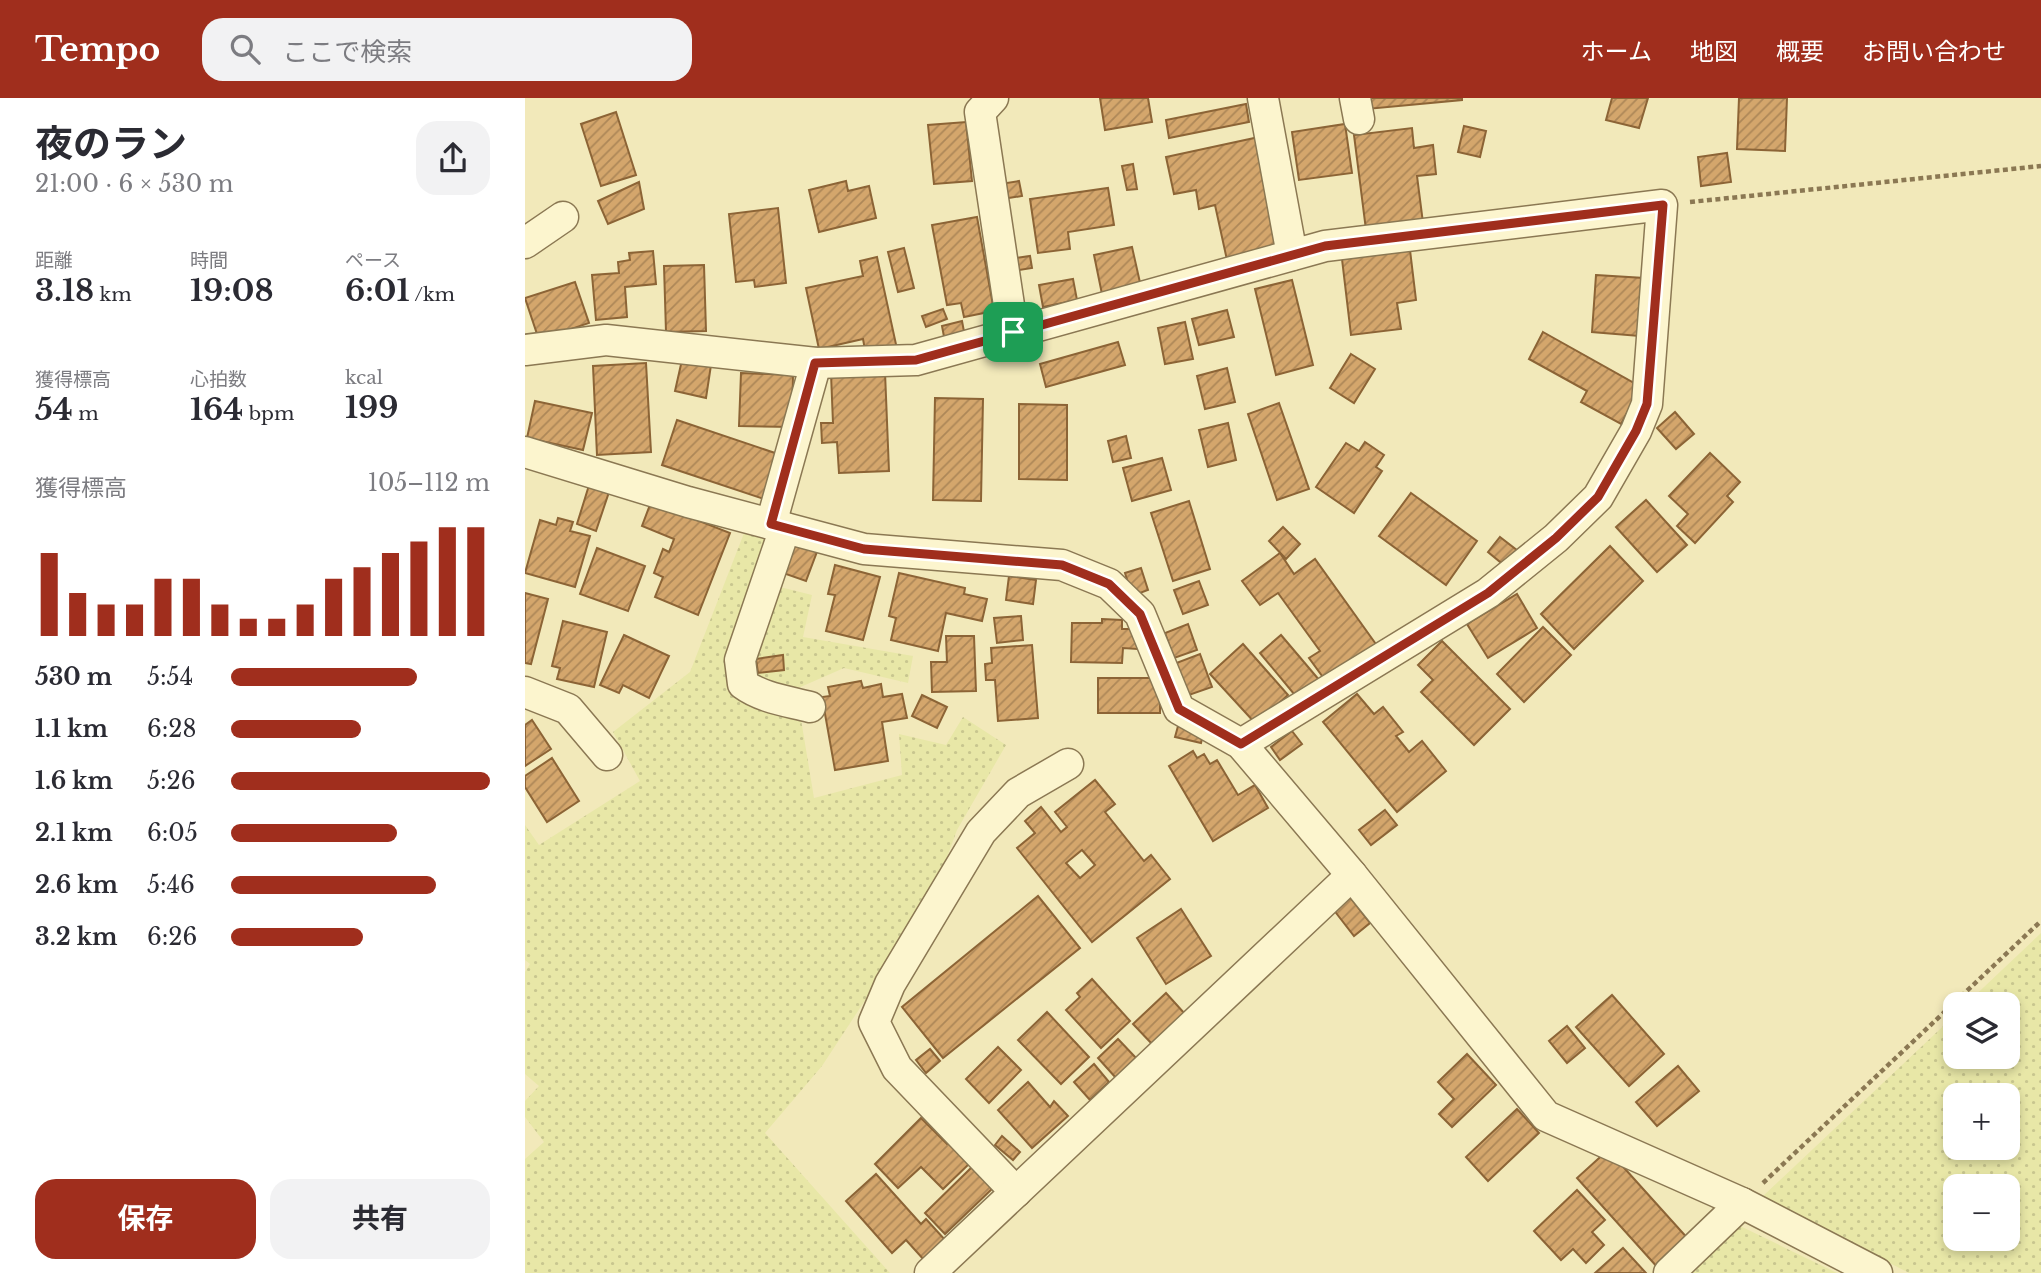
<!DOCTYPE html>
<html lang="ja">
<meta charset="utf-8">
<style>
body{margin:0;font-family:"Libre Baskerville","Noto Sans JP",serif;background:#f2f2f3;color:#2b2b33;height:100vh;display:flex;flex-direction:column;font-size:26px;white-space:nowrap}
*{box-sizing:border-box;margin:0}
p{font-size:23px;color:#7c7c81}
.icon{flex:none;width:38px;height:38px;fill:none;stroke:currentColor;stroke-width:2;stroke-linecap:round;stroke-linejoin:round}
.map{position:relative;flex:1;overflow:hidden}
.sheet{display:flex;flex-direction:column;background:#fff;width:525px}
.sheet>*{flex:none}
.buttons{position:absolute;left:1418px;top:894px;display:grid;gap:14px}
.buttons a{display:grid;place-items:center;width:77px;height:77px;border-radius:14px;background:#fff;box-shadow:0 4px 10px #0003;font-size:35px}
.pin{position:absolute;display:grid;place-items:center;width:60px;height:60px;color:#fff;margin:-30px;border-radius:14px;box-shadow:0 4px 10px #0006}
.round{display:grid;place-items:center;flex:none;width:74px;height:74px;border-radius:21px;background:#f2f2f3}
.head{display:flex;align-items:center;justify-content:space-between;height:119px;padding:0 35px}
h1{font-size:38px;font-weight:700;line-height:52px}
.stats{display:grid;grid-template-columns:repeat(3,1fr);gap:10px;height:119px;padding:7px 35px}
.stats div{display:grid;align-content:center}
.stats b{font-size:30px;font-weight:700}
.stats small{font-size:19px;font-weight:400}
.stats p{font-size:19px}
.chart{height:196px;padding:14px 35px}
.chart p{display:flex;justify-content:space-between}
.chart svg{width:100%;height:126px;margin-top:7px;stroke:#a02e1d;stroke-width:6}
.primary-button{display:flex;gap:14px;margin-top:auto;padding:14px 35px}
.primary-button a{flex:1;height:80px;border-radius:21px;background:#a02e1d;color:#fff;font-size:28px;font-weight:700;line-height:80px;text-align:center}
.primary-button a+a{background:#f2f2f3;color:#2b2b33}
ul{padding:0 35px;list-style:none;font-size:23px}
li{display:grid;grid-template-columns:112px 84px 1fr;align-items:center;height:52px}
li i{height:18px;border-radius:9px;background:#a02e1d}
header{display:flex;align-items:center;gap:42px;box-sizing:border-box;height:98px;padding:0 35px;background:#a02e1d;color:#fff}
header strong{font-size:33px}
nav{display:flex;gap:38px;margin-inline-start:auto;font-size:24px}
.search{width:490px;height:63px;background:#f2f2f3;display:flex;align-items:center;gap:18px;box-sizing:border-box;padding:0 24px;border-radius:21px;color:#7c7c81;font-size:26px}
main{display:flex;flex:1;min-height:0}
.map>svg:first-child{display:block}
</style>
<header>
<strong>Tempo</strong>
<div class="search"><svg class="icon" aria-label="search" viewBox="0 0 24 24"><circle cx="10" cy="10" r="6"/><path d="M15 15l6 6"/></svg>ここで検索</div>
<nav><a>ホーム</a><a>地図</a><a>概要</a><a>お問い合わせ</a></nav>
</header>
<main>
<section class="sheet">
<div class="head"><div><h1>夜のラン</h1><p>21:00 · 6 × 530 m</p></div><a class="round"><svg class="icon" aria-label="share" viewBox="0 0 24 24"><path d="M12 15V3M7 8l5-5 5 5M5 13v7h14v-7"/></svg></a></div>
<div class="stats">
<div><p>距離</p><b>3.18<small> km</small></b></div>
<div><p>時間</p><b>19:08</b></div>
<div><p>ペース</p><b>6:01<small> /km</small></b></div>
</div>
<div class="stats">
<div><p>獲得標高</p><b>54<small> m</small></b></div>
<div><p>心拍数</p><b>164<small> bpm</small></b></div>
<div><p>kcal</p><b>199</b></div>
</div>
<div class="chart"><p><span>獲得標高</span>105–112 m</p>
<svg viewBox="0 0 160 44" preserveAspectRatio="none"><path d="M5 44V15M15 44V29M25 44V33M35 44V33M45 44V24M55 44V24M65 44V33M75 44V38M85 44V38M95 44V33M105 44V24M115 44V20M125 44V15M135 44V11M145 44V6M155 44V6"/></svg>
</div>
<ul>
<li><b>530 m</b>5:54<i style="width:72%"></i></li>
<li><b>1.1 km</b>6:28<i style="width:50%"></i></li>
<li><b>1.6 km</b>5:26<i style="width:100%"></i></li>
<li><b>2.1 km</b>6:05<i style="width:64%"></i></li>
<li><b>2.6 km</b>5:46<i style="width:79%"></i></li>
<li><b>3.2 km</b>6:26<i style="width:51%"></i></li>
</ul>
<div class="primary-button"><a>保存</a><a>共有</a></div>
</section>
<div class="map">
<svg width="1516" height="1175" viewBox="0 0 1516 1175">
<defs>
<pattern id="farmland-dots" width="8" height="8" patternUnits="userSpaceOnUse" patternTransform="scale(1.75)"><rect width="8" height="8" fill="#e8e7a7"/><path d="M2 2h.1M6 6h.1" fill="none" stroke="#c8c68f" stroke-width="1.8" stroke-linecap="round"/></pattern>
<pattern id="building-hatch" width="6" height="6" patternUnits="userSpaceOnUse" patternTransform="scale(1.75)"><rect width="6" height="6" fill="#d4a66c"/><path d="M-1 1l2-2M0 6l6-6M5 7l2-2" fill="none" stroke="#ad8758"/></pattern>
</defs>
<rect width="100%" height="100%" fill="#f2e9ba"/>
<!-- farmland -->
<g fill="url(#farmland-dots)" fill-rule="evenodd">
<polygon points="221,430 254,438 239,485 287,497 278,539 388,558 383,585 319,570 271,591 289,700 377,677 374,636 421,647 438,619 481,647 432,732 407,800 297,968 240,1035 365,1175 0,1175 0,1061 19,1044 0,1019 0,1003 14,988 0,976 0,874 5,866 0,862 0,727 14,747 115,683 88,634 165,574"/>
<path d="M1516,835V1175H1384L1237,1099L1430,917V959H1482V906H1441ZM1430,998H1482V1050H1430ZM1430,1088H1482V1141H1430Z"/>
<polygon points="1213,1127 1312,1175 1163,1175"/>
</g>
<!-- building -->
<g fill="url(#building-hatch)" stroke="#8c6436" stroke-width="2" fill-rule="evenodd">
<polygon points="575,0 623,0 627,24 580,32"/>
<polygon points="841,0 937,0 937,2 842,11"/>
<polygon points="1087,0 1123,0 1114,30 1081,22"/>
<polygon points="1214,0 1262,0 1260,53 1212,51"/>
<polygon points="721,6 724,24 644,40 641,22"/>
<polygon points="91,14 111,77 76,88 56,26"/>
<polygon points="441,24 447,83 409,86 403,27"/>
<polygon points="820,26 827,75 774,82 767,34"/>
<polygon points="939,28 961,33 955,59 933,54"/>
<polygon points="887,30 889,50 908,47 911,76 892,78 898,125 841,132 829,37"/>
<polygon points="734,39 757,150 702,162 690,107 674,111 671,92 649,96 641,59"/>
<polygon points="1202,55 1206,84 1176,88 1173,59"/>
<polygon points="608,66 612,91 602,92 597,68"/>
<polygon points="321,83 323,93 344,88 351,120 294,134 284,92"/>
<polygon points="494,83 497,98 477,101 475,86"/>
<polygon points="114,84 119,111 83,126 73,103"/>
<polygon points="583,90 589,127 543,134 545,151 513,155 505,101"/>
<polygon points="253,110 261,185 230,189 229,182 211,184 204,116"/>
<polygon points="452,119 469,213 439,219 436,205 422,207 407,127"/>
<polygon points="607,149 616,189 577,196 569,157"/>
<polygon points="379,150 389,190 373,194 363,154"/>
<polygon points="885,152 891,202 872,205 876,231 826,237 817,161"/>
<polygon points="128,153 131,186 100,189 102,219 71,222 67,177 94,175 93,164 105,162 104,155"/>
<polygon points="505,158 507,170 487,173 485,161"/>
<polygon points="352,159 372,251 341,257 338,241 294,251 281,190 338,178 335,163"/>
<polygon points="179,167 181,233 141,234 139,168"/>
<polygon points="1071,177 1119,180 1114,238 1067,234"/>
<polygon points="548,181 552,202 518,209 514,187"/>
<polygon points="767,182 788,267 751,277 730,191"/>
<polygon points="50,184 64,225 14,242 0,200"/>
<polygon points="418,211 422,221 401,229 397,218"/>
<polygon points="702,212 709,239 674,247 667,221"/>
<polygon points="437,223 440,239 420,244 417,228"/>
<polygon points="660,224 668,261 640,266 633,230"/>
<polygon points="1018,234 1116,289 1096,326 1056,304 1062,293 1004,261"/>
<polygon points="593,244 600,267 521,289 515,266"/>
<polygon points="826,256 850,271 829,305 805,290"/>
<polygon points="157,262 186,267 181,300 150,293"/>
<polygon points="121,265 126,354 72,357 68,268"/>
<polygon points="702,270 710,304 680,311 672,278"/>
<polygon points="360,274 364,373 314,375 312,344 297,345 296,325 308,325 306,276"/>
<polygon points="216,275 268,277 267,329 214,328"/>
<polygon points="410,300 458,301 456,403 408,402"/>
<polygon points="10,303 67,315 58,352 2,340"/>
<polygon points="754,305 784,391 752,402 723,316"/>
<polygon points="494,306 542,307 542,382 494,381"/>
<polygon points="1150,314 1169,336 1151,351 1132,330"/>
<polygon points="152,322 253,356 239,401 137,367"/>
<polygon points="703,325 711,362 683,369 674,332"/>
<polygon points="601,338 606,360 588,364 583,343"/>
<polygon points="840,344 859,357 851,369 857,373 829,415 791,389 821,345 834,353"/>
<polygon points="1185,355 1215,384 1202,398 1208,404 1170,445 1152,428 1163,416 1144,398"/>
<polygon points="637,360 646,392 607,403 598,370"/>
<polygon points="65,384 85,391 71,433 52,426"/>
<polygon points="886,395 952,443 921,487 854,438"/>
<polygon points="1121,402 1162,447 1132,474 1091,429"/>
<polygon points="664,403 685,471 648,483 626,415"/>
<polygon points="126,404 205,435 173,517 130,499 138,479 129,475 138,451 144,454 149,441 117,428"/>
<polygon points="33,420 48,424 45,433 65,438 50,489 0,475 15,422 31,427"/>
<polygon points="758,429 775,446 761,461 744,443"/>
<polygon points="975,439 993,453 980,468 963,454"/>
<polygon points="269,443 293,451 281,483 258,475"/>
<polygon points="1085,448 1118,483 1049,551 1016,516"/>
<polygon points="72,450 120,468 103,513 55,496"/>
<polygon points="755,455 769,476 790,461 853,549 803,586 784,560 795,553 753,495 735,507 717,483"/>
<polygon points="310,467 355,479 338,542 301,533 310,497 303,496"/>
<polygon points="616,470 623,492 607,498 600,475"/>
<polygon points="374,475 440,490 439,496 462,501 457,523 421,515 413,553 366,542 371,520 364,518"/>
<polygon points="484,478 511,482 508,506 481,502"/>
<polygon points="674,483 683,507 658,516 649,492"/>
<polygon points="0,495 23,501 6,566 0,565"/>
<polygon points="992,496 1012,530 963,560 942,526"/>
<polygon points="496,518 498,542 472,545 469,520"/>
<polygon points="577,521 597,522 597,531 612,531 612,551 598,550 597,565 546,564 547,525 577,525"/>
<polygon points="38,523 82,534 69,589 32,581 35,570 27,568"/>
<polygon points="663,526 672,552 649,560 640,535"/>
<polygon points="1018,529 1046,557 999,604 972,576"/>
<polygon points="99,537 144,558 124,600 98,587 94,595 75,587"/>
<polygon points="756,537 795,583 774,602 735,555"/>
<polygon points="421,538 449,538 451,593 407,594 406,564 422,564"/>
<polygon points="917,543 985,611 949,647 896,594 908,582 893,567"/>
<polygon points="718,546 763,597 731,626 685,576"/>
<polygon points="507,547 513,620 473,623 470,582 461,582 460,566 467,565 466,550"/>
<polygon points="675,556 687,589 658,599 646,567"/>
<polygon points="258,557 259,572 233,575 231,561"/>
<rect x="573" y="580" width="62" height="35"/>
<polygon points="336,583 338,590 356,586 358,599 377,596 382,620 357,624 363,663 310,672 297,599 305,598 303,589"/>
<polygon points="832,596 849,616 858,609 878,634 871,638 884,654 897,643 921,673 872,714 798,624"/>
<polygon points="397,597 422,609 412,630 387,618"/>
<polygon points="655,621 678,637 676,645 650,639"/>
<polygon points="7,622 26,651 0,668 0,627"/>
<polygon points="767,633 777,646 755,662 746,649"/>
<polygon points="668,653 672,660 679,656 685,666 692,662 713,697 730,687 743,710 688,743 644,668"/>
<polygon points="27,660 54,703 22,724 0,689 0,678"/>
<path d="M570,682L590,706L580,714L619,763L626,757L645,781L567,844L492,750L510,735L500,723L516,709L536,734L542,729L530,714ZM557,752L570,767L555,780L541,765Z"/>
<polygon points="860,712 872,727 846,747 834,732"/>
<polygon points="513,798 555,850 418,960 377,909"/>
<polygon points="824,798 845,825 829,838 808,811"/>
<polygon points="656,811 686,858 641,886 612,840"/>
<polygon points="567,881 605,923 576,950 541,912 555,899 552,895"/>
<polygon points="641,895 660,916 628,947 608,926"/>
<polygon points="1087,897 1139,956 1104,988 1051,929"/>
<polygon points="522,914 564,959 536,986 493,942"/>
<polygon points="1042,928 1060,950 1042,965 1024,943"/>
<polygon points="593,941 612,961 591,980 573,960"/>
<polygon points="473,949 496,972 464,1005 441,981"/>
<polygon points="405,951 415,963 401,975 391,962"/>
<polygon points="942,956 971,987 927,1029 914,1016 929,1001 913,984"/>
<polygon points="569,966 584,984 565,1002 549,984"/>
<polygon points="1153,968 1174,993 1132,1028 1111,1004"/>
<polygon points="503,984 525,1009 529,1003 543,1018 507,1050 473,1012"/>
<polygon points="992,1011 1014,1035 963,1083 941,1059"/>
<polygon points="396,1020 422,1046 425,1044 445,1065 418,1091 396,1069 373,1090 350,1066"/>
<polygon points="477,1038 495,1054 488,1062 470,1047"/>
<polygon points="1083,1052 1165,1143 1134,1171 1052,1080"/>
<polygon points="447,1069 468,1090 420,1136 400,1115"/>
<polygon points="351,1076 396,1126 401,1121 421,1143 400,1163 381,1142 367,1155 321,1103"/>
<polygon points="1052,1092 1080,1122 1067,1134 1079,1147 1061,1165 1048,1151 1036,1162 1009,1133"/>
<polygon points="1098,1150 1121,1175 1070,1175"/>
</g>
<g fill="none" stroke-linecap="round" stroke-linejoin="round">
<!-- street casing -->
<g stroke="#8b7853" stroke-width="33">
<g id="street">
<polyline points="468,0 455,14 488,234"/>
<polyline points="738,0 767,157"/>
<polyline points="830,0 834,21"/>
<polyline points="0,145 38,119"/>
<polyline points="0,252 81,242 291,265 391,262 800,148 1137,107 1122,306 1111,333 1073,399 1031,440 963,495 716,646"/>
<polyline points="0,354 163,404 339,451 537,467 584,486 615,516 654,611 716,646 827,777 1021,1018 1217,1105 1352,1175"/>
<polyline points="246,426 291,265"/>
<path d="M260,430L215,562L218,586C237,600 262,603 285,609"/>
<polyline points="0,594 43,611 82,657"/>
<polyline points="491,1094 372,970 349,924 365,886 456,734 493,695 543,666"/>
<polyline points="405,1175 827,777"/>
<polyline points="1144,1175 1217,1105"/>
</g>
</g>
<!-- path -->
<g stroke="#8b7853" stroke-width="4.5" stroke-dasharray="5 3.5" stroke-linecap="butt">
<polyline points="1165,104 1516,68"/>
<polyline points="1238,1085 1516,823"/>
</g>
<!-- street -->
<use href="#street" stroke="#fcf5ce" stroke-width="30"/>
</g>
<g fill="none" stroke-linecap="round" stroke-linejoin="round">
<!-- route casing -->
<g stroke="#fff" stroke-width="14">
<polygon id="route" points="1138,107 1122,306 1111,333 1073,399 1031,440 963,495 716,646 654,611 615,516 584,486 537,467 339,451 246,426 290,265 391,262 800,148"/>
</g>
<!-- route -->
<use href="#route" stroke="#a02e1d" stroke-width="9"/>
</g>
</svg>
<div class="buttons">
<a><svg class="icon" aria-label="layers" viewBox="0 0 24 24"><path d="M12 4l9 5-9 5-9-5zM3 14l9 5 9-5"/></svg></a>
<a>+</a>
<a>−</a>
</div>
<div class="pin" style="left:488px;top:234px;background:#1e9e55"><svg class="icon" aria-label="arrive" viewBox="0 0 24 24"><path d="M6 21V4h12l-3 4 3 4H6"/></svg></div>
</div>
</main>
